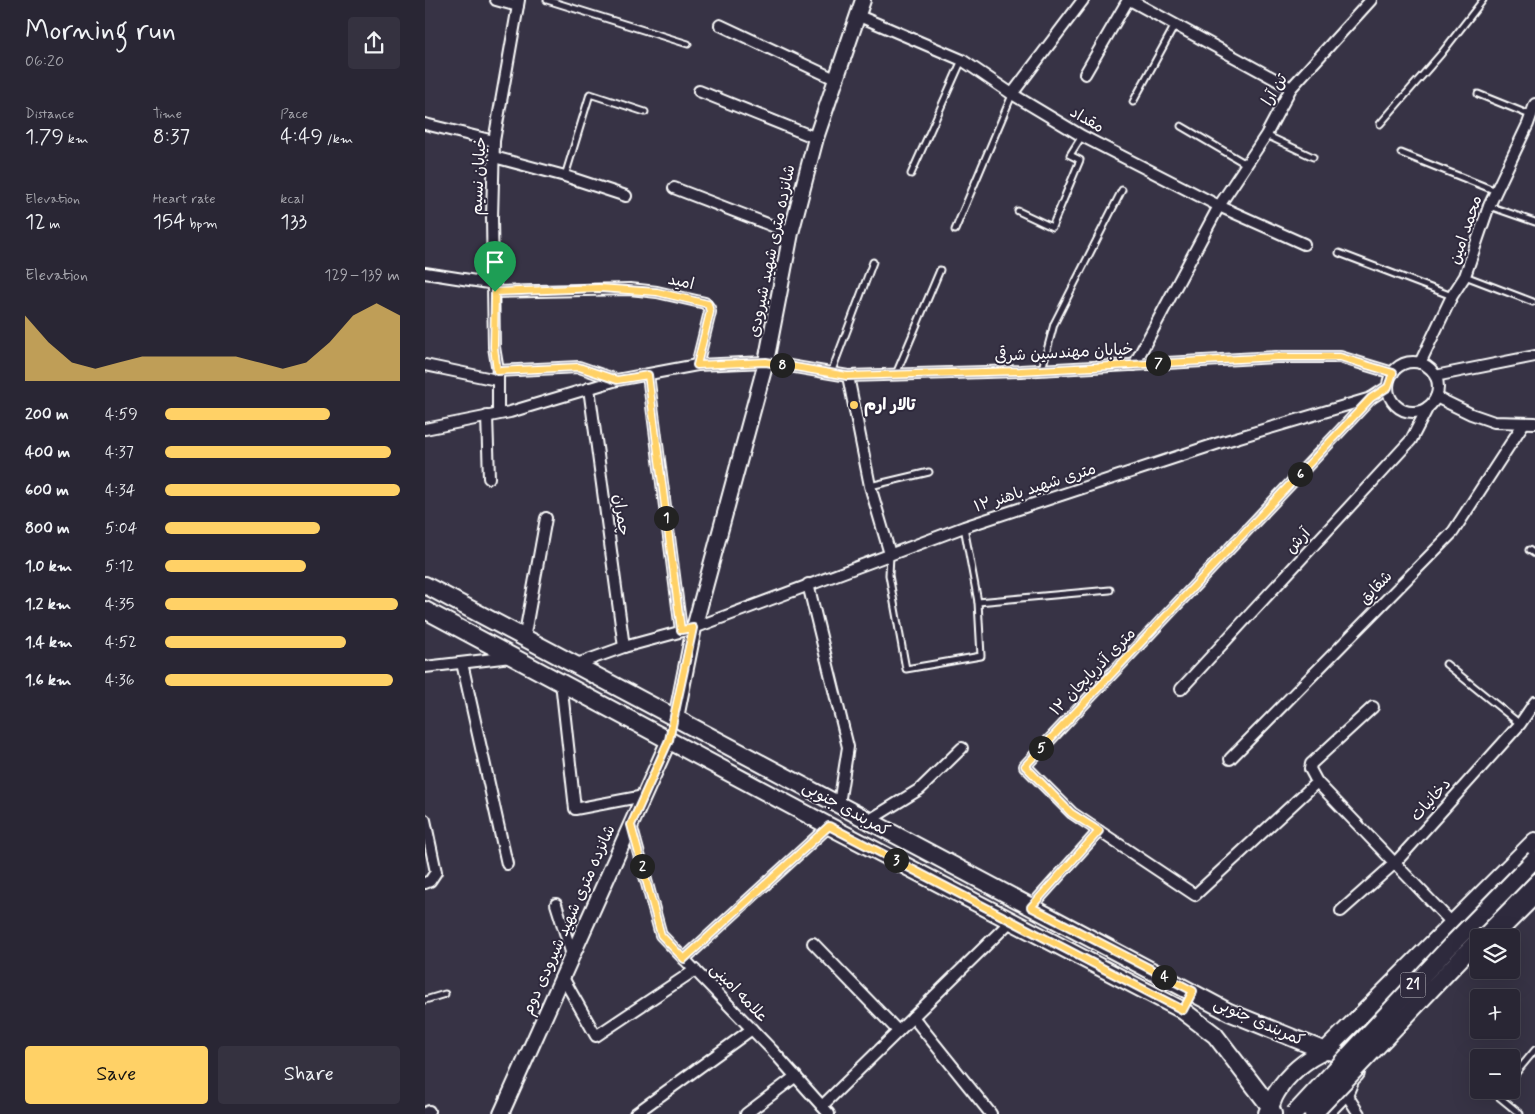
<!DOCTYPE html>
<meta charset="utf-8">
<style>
body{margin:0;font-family:Mynerve,"Playpen Sans Arabic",sans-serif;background:#353240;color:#f1f3f6;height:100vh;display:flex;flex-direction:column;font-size:19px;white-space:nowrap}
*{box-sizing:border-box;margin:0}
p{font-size:16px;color:#a5a5ac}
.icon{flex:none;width:28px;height:28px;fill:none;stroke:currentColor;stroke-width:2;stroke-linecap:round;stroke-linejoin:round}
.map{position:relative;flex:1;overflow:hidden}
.side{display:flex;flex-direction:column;background:#292634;width:425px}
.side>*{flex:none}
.controls{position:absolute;left:1045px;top:929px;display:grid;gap:10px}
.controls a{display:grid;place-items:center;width:50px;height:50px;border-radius:5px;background:#292634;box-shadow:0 5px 20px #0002,0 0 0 1px #45434f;font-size:25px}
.pin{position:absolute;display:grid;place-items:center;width:42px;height:42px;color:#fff;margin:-51px -21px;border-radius:50% 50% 50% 0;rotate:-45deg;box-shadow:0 0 5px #0007}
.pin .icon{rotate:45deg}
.km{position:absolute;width:25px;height:25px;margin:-12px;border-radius:50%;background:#222;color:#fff;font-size:14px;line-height:25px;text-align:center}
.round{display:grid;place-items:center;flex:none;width:52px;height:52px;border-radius:5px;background:#353240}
.summary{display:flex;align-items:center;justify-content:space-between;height:85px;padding:0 25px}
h1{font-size:28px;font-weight:600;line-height:38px}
.figures{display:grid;grid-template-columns:repeat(3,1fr);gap:8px;height:85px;padding:5px 25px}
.figures div{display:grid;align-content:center}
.figures b{font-size:21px;font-weight:600}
.figures small{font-size:14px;font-weight:400}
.figures p{font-size:14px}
.chart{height:140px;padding:10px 25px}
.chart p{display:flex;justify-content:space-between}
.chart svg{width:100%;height:90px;margin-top:5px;fill:#ffd166;opacity:.7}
.primary-button{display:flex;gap:10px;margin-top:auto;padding:10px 25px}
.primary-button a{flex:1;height:58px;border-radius:5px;background:#ffd166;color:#111;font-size:20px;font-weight:600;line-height:58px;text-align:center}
.primary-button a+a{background:#353240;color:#f1f3f6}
ul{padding:0 25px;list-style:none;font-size:16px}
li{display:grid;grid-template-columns:80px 60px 1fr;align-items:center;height:38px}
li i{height:12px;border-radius:6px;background:#ffd166}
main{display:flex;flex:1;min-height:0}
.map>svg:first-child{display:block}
</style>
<main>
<section class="side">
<div class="summary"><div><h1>Morning run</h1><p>06:20</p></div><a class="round"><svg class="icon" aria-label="share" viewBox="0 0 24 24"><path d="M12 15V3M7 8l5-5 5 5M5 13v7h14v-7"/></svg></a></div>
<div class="figures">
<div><p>Distance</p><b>1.79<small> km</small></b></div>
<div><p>Time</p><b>8:37</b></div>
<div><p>Pace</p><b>4:49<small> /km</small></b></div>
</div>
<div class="figures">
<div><p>Elevation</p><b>12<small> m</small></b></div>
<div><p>Heart rate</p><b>154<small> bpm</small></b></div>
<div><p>kcal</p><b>133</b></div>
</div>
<div class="chart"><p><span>Elevation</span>129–139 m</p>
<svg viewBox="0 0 160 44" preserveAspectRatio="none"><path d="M0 44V12L10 25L20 35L30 38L40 35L50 32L60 32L70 32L80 32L90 32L100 35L110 38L120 35L130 25L140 12L150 6L160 12V44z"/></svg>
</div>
<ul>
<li><b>200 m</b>4:59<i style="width:70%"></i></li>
<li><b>400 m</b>4:37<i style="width:96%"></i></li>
<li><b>600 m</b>4:34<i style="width:100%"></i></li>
<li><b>800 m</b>5:04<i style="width:66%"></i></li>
<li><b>1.0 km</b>5:12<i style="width:60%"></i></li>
<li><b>1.2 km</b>4:35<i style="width:99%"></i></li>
<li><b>1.4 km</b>4:52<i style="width:77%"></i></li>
<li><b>1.6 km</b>4:36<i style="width:97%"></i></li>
</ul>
<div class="primary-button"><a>Save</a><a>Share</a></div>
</section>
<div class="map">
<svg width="1110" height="1114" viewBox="0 0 1110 1114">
<rect width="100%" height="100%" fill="#373345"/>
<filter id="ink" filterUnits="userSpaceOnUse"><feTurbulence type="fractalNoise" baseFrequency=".02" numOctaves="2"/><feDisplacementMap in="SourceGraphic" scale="10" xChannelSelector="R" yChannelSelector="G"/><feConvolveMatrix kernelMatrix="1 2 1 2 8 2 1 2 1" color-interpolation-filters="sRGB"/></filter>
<g filter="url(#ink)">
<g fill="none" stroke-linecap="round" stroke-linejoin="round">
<!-- service casing -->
<g stroke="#fff" stroke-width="9">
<g id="service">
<polyline points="122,0 263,44"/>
<polyline points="1053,94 1105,115"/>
<polyline points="708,102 750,25"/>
<polyline points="955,124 1016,54 1058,0"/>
<polyline points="756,126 821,164"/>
<polyline points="841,135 888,157"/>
<polyline points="976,153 1071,191"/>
<polyline points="486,174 537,60"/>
<polyline points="140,176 165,94 220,112"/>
<polyline points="1064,206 1110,222"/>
<polyline points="593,211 627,227 655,160 645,155 657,136"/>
<polyline points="530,230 587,95"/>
<polyline points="914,253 1027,296"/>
<polyline points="1040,276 1108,302"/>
<polyline points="617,369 629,324 697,190"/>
<polyline points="406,373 448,262"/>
<polyline points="471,374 515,270"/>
<polyline points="445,486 504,472"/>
<polyline points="1104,550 1110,554"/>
<polyline points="465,555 464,575 481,669 556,656 553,602 539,527"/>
<polyline points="553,602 685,590"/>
<polyline points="1021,664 1095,724"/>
<polyline points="0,1000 20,994"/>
<polyline points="1086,1079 1110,1050"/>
<polyline points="1077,1090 1073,1096 1095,1114"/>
</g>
</g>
<!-- minor casing -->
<g stroke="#fff" stroke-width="14">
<g id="minor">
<polyline points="71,0 93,6"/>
<polyline points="705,0 866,88"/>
<polyline points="434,16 537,60 587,94 657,136 794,206 879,244"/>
<polyline points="295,25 410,79"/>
<polyline points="660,74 703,0"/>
<polyline points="274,91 391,138"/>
<polyline points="587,94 658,0"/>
<polyline points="0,124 69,141"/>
<polyline points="69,157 140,176 201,196"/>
<polyline points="249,188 366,233"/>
<polyline points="0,273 70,284"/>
<polyline points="70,292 205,289 232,292 280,303 284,308 285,312 272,365"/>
<circle cx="988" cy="387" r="25"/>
<polyline points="995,363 1027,296 1040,276 1064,206 1103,124 1110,104"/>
<polyline points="0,365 72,380"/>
<polyline points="709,365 794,206 841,135 866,88 946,0"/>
<polyline points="73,371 154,367 192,380"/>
<polyline points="223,375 256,630"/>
<polyline points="423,376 445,486 465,554"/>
<polyline points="1010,376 1110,356"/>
<polyline points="164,388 199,647"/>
<polyline points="1011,397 1046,414 1069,422 1110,423"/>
<polyline points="946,398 600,766 647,813 770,895 892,782 1027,923"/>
<polyline points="73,414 73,371 69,347 67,218 69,141 94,0"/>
<polyline points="62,416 64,478"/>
<polyline points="0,429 85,412 192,380 272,365 341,362 423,376 595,371 851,357 915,357 968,373"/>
<polyline points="383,584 423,747 414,804"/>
<polyline points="99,639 121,518"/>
<polyline points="37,663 82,864"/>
<polyline points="149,665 199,647 269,628 539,527 794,443 946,398 963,387"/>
<polyline points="0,667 86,657"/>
<polyline points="136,682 150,809 219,796"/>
<polyline points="756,689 986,440 1003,407"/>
<polyline points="805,759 1028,532 1099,423"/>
<polyline points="892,782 885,769 886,764 948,707"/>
<polyline points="0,820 11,872 5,881 0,883"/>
<polyline points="443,821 495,789 537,748"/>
<polyline points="206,825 236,935 347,1050 404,1114"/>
<polyline points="131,904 147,955"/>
<polyline points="606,907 674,831"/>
<polyline points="916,911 970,863 1095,724 1110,702"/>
<polyline points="388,943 473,1031"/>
<polyline points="259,959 404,826"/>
<polyline points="137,976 171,1036 270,970"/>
<polyline points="488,1017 566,1114"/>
<polyline points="920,1092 934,1114"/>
<polyline points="397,1106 587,920"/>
<polyline points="0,1113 4,1111"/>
<polyline points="210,1114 327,1029"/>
<polyline points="321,1114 371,1076"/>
</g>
</g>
<!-- secondary casing -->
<g stroke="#fff" stroke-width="18">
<g id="secondary">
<polyline points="251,718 269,628 341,362 366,233 391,138 438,0"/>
<polyline points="76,1114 244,740"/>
</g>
</g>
<!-- primary casing -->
<g stroke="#fff" stroke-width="20">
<g id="primary">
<path d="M0,585L804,1012L900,1051C913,1051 923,1058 926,1071"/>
<polyline points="0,610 404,826 757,1010 790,1035 846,1108 848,1114"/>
<polyline points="1067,938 1110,895"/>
<path d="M842,1113C847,1106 847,1099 852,1092C862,1075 882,1058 900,1051L1110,841"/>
<polyline points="899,1114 920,1092 926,1078 931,1073"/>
</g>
</g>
<!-- trunk casing -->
<g stroke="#fff" stroke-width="20">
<polyline id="trunk" points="1056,938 1110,882"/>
</g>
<!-- service -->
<use href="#service" stroke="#2f2a3d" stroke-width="5"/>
<!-- minor -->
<use href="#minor" stroke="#2f2a3d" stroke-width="10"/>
<!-- secondary -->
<use href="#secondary" stroke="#2f2a3d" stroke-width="14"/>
<!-- primary -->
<use href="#primary" stroke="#2f2a3d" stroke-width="16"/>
<!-- trunk -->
<use href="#trunk" stroke="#2f2a3d" stroke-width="16"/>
<!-- trunk-bridge casing -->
<g stroke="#fff" stroke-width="20" stroke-linecap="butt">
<g id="trunk-bridge">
<polyline points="869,1114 1028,943 1110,859"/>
<polyline points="888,1114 1054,939"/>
</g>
</g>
<!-- trunk-bridge -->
<use href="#trunk-bridge" stroke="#2f2a3d" stroke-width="16"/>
</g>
</g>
<g fill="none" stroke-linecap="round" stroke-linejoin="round" filter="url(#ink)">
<!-- route casing -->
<g stroke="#fff" stroke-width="10">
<polygon id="route" points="174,288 232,292 283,304 285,312 272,365 341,362 422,376 595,371 851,357 915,357 968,373 963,387 946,398 600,766 646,813 674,831 606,907 768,991 758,1010 404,826 259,959 236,935 206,825 244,740 268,628 256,630 223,375 192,380 154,367 72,371 69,347 70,292"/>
</g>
<!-- route -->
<use href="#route" stroke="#ffd166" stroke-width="6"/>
</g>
<!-- markers -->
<circle fill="#ffd166" stroke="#2f2a3d" stroke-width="2" cx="429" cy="405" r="5"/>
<g text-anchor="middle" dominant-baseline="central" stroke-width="4" stroke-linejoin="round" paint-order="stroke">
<!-- shield labels -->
<rect fill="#2f2a3d" stroke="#c1bfc5" stroke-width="1" x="975.5" y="972.5" width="25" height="25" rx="4"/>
<g font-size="15" font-weight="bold" fill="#fff">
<text x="988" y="985">21</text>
</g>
<!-- street labels -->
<g font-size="16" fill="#fff" stroke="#2f2a3d">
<text transform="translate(850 90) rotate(-58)">تن آرا</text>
<text transform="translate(662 120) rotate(30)">مقداد</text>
<text transform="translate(54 176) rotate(-87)">خیابان نسیم</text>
<text transform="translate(1041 230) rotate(-71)">محمد امین</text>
<text transform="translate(347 251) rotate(-78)">شانزده متری شهید شیرودی</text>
<text transform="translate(256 282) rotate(13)">امید</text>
<text transform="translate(639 353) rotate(-3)">خیابان مهندسین شرقی</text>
<text transform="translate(610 488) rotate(-18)">۱۲ متری شهید باهنر</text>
<text transform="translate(196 515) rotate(82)">چمران</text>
<text transform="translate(873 541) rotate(-47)">آرش</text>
<text transform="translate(951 588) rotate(-46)">شقایق</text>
<text transform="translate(668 672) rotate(-46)">۱۲ متری آذربایجان</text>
<text transform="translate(1006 800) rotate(-48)">دخانیات</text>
<text transform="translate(421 809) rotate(29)">کمربندی جنوبی</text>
<text transform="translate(144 920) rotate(-66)">شانزده متری شهید شیرودی دوم</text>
<text transform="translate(314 993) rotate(46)">علامه امینی</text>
<text transform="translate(834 1022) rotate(24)">کمربندی جنوبی</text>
</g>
<!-- poi labels -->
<g font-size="16" font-weight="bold" fill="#fff" stroke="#2f2a3d" text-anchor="start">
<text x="439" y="405">تالار ارم</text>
</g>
</g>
</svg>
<div class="controls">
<a><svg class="icon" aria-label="layers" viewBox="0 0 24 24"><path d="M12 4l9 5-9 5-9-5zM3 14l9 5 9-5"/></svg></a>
<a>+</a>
<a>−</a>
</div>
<div class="pin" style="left:70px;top:292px;background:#1e9e55"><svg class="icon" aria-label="arrive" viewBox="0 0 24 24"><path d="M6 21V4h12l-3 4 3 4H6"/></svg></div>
<b class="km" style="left:241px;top:518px">1</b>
<b class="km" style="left:217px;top:866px">2</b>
<b class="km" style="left:471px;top:860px">3</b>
<b class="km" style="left:739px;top:977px">4</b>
<b class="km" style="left:616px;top:748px">5</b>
<b class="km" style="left:875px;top:474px">6</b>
<b class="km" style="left:733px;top:363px">7</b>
<b class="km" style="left:357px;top:365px">8</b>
</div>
</main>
